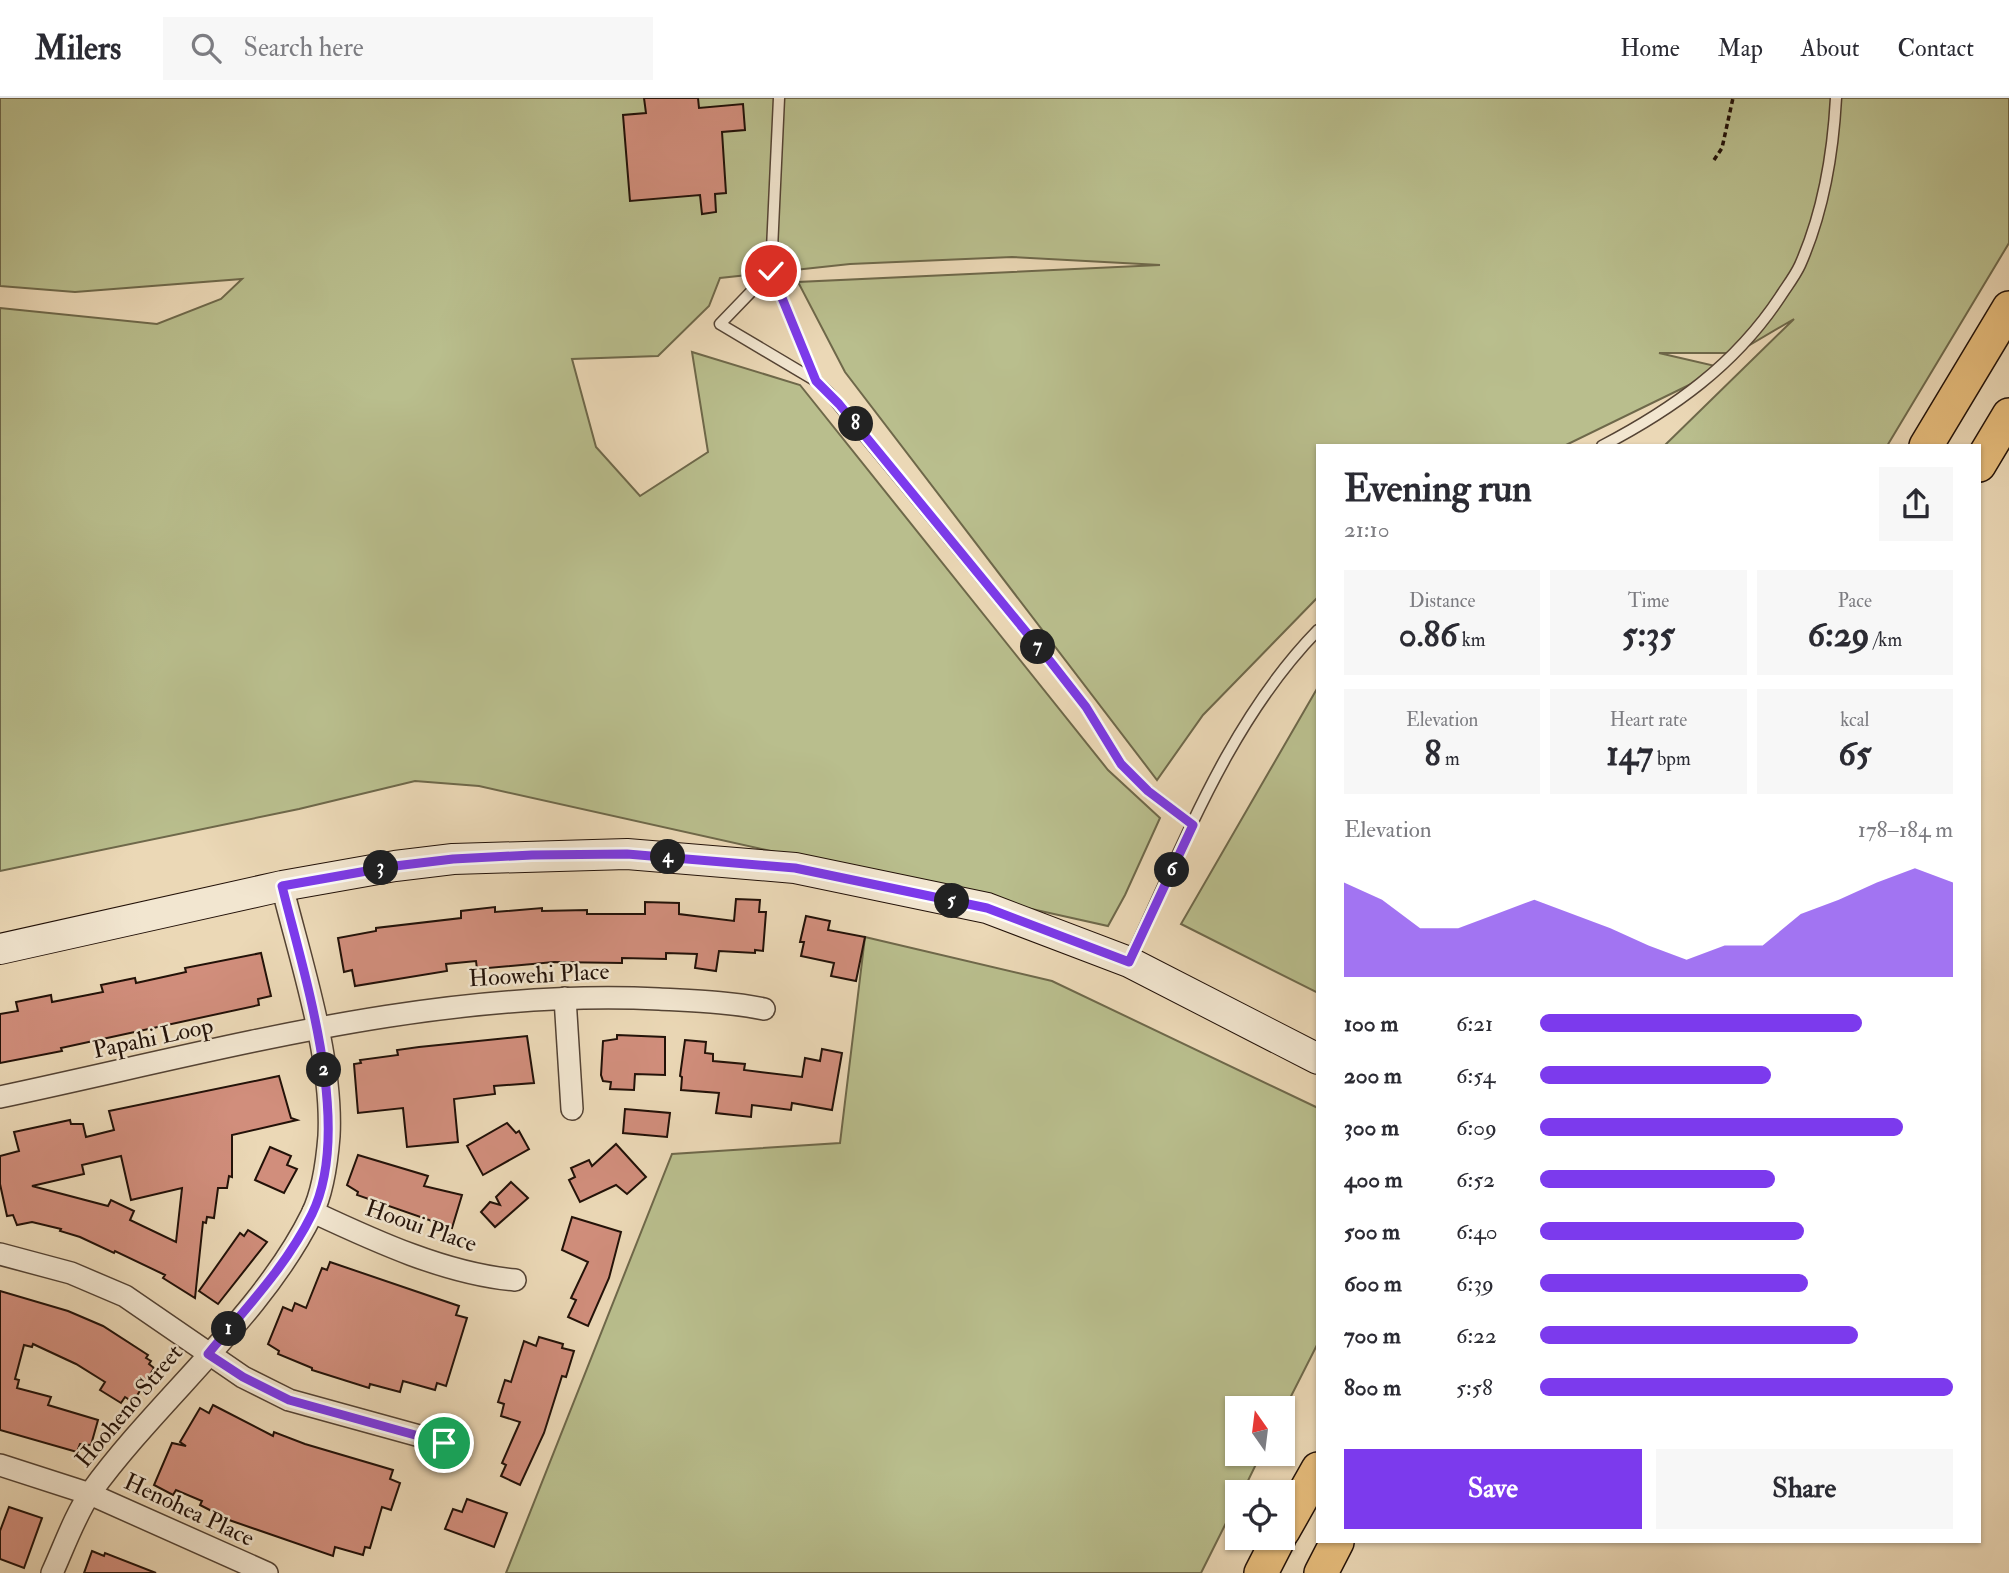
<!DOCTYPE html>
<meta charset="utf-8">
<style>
body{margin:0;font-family:"IM FELL Double Pica",serif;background:#f7f7f7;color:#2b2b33;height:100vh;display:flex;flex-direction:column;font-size:26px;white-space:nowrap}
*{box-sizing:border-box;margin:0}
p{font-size:23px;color:#7c7c81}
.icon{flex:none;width:38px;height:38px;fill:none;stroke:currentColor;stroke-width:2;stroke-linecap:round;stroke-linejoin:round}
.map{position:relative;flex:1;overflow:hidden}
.sheet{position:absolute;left:1316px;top:346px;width:665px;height:1099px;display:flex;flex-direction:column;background:#fff;border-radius:0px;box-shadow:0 2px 5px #0004}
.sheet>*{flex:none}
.needle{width:46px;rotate:346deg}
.controls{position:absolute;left:1225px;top:1298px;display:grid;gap:14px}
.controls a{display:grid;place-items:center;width:70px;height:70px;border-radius:0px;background:#fff;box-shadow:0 2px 5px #0004;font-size:35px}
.pin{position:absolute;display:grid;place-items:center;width:60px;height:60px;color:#fff;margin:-30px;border:4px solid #fff;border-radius:50%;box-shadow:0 2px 7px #0007}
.km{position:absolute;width:35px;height:35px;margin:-18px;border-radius:50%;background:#222;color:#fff;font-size:19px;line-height:35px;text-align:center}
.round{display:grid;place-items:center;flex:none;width:74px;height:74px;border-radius:0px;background:#f7f7f7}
.headline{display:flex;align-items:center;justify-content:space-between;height:119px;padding:0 28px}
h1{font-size:38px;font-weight:700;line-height:52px}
.metrics{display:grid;grid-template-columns:repeat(3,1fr);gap:10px;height:119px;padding:7px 28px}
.metrics div{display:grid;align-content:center;border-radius:0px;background:#f7f7f7;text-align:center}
.metrics b{font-size:35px;font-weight:700}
.metrics small{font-size:19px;font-weight:400}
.metrics p{font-size:19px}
.chart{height:196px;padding:14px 28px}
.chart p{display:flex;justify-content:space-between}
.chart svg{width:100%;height:126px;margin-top:7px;fill:#7c3aed;opacity:.7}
.cta{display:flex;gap:14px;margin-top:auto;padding:14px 28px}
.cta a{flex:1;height:80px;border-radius:0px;background:#7c3aed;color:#fff;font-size:28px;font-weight:700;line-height:80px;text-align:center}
.cta a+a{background:#f7f7f7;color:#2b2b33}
ul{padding:0 28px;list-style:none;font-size:23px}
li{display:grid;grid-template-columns:112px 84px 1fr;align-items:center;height:52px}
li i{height:18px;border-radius:9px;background:#7c3aed}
header{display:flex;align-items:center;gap:42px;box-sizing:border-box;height:98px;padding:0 35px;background:#fff;border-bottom:2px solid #e1e1e2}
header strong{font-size:33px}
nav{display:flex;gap:38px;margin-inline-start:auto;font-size:24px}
.search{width:490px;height:63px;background:#f7f7f7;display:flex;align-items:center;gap:18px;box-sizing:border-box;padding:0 24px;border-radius:0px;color:#7c7c81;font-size:26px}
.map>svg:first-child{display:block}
</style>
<header>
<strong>Milers</strong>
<div class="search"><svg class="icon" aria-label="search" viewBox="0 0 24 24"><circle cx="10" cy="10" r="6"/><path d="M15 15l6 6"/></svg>Search here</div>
<nav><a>Home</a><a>Map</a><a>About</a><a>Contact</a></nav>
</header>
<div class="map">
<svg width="2009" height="1475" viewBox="0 0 2009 1475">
<rect width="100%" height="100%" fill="#ebd8b6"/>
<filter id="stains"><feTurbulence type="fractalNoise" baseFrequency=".00286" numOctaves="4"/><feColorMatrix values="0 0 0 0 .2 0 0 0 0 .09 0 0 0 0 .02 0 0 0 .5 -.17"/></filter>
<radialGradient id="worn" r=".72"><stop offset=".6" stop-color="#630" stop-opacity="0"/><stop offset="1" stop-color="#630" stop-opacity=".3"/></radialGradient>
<!-- green -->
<g fill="#b9be8d" stroke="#6e684a" stroke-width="2">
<polygon points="0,0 2009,0 2009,145 1887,348 1664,348 1794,221 1736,255 1659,255 1724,270 1564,348 1318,348 1318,499 1203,617 1157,682 845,274 798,184 1160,167 1012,159 850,166 720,180 709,208 658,258 572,261 596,349 640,398 708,354 692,254 800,287 1108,672 1160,720 1125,797 1108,828 479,688 415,683 299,711 0,773 0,210 157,226 221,201 242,181 75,194 0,188"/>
<polygon points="1318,589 1318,895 1181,826"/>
<polygon points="865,839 1052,883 1318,1010 1318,1245 1283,1314 1283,1311 1237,1311 1237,1356 1261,1356 1242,1395 1237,1395 1237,1403 1201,1475 506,1475 672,1056 840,1045"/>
</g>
<!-- building -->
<g fill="#d18e7c" stroke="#221108" stroke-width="2" fill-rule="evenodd">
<polygon points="644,0 698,0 699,10 743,6 745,32 722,34 726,95 715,96 716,114 702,116 700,97 630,103 623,17 646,15"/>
<polygon points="736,801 760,802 759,814 766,814 763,853 755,852 755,855 719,853 716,873 695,870 697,856 666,855 666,861 622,860 622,865 554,864 477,871 476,863 446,866 447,873 355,888 352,872 344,874 338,840 376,833 376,830 461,820 461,813 495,809 495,814 542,810 542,813 587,812 587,816 645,816 645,804 679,805 679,816 734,823"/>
<polygon points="806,818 830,823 828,832 865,839 856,883 831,878 834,865 801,858 804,844 800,844"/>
<polygon points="261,855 271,898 258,901 259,907 61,950 62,953 0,965 0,916 18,913 16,904 51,897 52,904 103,894 101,887 135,880 136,885 186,874 185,870"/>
<polygon points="617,937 665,939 665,977 635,976 634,992 610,991 611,984 603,983 601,977 603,943 617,941"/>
<polygon points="527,938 534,985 494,988 495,996 454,1001 458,1044 407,1049 403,1010 358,1015 354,966 361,965 360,962 398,957 397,952 419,949"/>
<polygon points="685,942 706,944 705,955 713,956 713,963 745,966 744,972 802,979 805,960 820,963 822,951 842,955 832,1012 792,1005 791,1012 752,1007 751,1019 716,1015 719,995 681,992 682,979 680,978"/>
<path d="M279,978L291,1020L297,1022L232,1037V1079L229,1078L227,1090H218L214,1120L207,1119L206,1125L203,1124L195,1200L163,1180L165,1177L115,1153L114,1155L80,1139L60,1133L61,1131L32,1124L17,1127L13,1117L7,1118L0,1086V1058L19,1053L14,1034L70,1022L71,1026H83L86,1039L114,1032L109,1013ZM121,1058L131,1102L182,1090L176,1144L130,1122L134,1113L111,1102L108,1108L32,1088L84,1076L82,1067Z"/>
<polygon points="625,1011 670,1015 667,1039 623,1035"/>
<polygon points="507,1025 516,1035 519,1033 529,1051 483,1077 467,1048"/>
<polygon points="616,1046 646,1079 627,1096 616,1087 580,1104 569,1082 575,1079 571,1070 589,1062 592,1068"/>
<polygon points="270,1049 291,1058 287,1067 297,1071 284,1095 255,1082"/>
<polygon points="358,1057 428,1078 424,1088 462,1097 452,1130 357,1097 358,1094 347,1087"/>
<polygon points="511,1084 528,1100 495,1129 481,1114 490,1104 500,1107 496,1099"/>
<polygon points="572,1119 621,1134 609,1180 588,1228 568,1219 576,1202 571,1200 588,1164 562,1152"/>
<polygon points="248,1132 267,1144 218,1206 199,1193 240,1135 244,1138"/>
<polygon points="330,1164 459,1208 456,1217 467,1220 446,1288 437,1285 435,1292 403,1283 400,1294 370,1286 369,1290 312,1272 312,1270 278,1256 279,1253 268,1246 283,1209 292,1213 295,1205 306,1210 322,1170 327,1172"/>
<polygon points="0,1193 68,1213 103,1228 148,1257 146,1260 151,1263 149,1266 154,1270 133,1304 125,1299 121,1305 100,1292 105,1284 76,1266 33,1246 32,1249 24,1247 15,1281 19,1282 17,1290 51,1299 48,1307 98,1322 91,1347 80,1346 77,1354 0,1332"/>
<polygon points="539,1239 563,1246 562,1250 574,1253 566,1279 562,1278 544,1335 520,1387 501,1378 506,1367 502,1365 520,1324 501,1318 504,1306 498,1304 505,1282 511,1284 524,1243 536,1248"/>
<polygon points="213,1307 273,1338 274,1334 305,1346 393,1372 390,1381 400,1385 391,1412 382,1409 370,1450 365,1449 363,1457 335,1449 333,1458 229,1422 200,1407 202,1403 176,1392 173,1397 154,1387 172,1345 186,1348 180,1344 200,1310 209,1315"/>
<polygon points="467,1401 507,1415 494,1449 445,1431 453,1411 462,1414"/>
<polygon points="9,1409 42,1420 24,1470 0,1461 0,1433"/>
<polygon points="92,1453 104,1458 105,1455 156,1475 84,1475"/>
</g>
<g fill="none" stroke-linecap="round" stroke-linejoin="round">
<!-- service casing -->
<g stroke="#544334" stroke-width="13">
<g id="service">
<polyline points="779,0 771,173 816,283"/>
<polyline points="771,173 720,226 816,283 828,294 1050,563 1086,609 1121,666 1148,693 1193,727"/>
<path d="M1602,348C1673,311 1735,267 1780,199C1787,188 1795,178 1800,167C1823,115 1833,56 1836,0"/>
<path d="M1130,861C1183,748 1229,623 1318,532"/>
</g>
</g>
<!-- minor casing -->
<g stroke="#544334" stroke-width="24">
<g id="minor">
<polyline points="565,900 572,1011"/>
<path d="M0,999C217,953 435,890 659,901C694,903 730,904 764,911"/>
<path d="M313,1114C375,1143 446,1176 515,1182"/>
<polyline points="0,1156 71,1175 125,1198 243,1279 289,1302 445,1345"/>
<polyline points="0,1367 90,1396 267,1475"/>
<path d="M52,1475C64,1449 75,1417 91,1394C158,1301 262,1218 312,1116C323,1094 327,1063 329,1038C333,960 301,864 282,788"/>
</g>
</g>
<!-- secondary casing -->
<g stroke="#221108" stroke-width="32">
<polyline id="secondary" points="0,851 282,788 395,768 453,761 627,756 795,770 987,810 1129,864 1318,961"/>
</g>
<!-- primary casing -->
<g stroke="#221108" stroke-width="36">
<g id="primary">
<polyline points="1926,348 2009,210"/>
<polyline points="1979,367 2009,317"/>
<polyline points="1283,1433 1318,1371"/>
<polyline points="1261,1475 1279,1440"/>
<polyline points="1321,1475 1337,1444"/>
</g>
</g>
<!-- path -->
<polyline stroke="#221108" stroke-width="3.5" stroke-dasharray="5 3.5" stroke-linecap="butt" points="1714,62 1722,50 1733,0"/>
<!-- service -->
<use href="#service" stroke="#f2e6d0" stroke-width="10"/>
<!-- minor -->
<use href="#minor" stroke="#f2e6d0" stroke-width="21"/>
<!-- secondary -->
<use href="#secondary" stroke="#f2e6d0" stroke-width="30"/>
<!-- primary -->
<use href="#primary" stroke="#e6bc7b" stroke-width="33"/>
</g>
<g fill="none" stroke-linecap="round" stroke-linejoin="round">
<!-- route casing -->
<g stroke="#fff" stroke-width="14">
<path id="route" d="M444,1345L289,1302L243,1279L208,1256C245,1211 286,1169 312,1116C354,1030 304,877 282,788L395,768L453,761L532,757L627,756L795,770L987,810L1129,864L1193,727L1148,693L1121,666L1086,609L1050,563L839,306L816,283L771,173"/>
</g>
<!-- route -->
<use href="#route" stroke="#7c3aed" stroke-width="9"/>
</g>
<g text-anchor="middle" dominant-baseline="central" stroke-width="5" stroke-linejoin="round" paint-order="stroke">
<!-- street labels -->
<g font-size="24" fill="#221108" stroke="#f2e6d0">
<text transform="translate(539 877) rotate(-3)">Hoowehi Place</text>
<text transform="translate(153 940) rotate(-12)">Papahi Loop</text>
<text transform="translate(421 1128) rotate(19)">Hooui Place</text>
<text transform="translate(129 1308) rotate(-50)">Hooheno Street</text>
<text transform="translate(189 1412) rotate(25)">Henohea Place</text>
</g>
</g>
<rect width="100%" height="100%" filter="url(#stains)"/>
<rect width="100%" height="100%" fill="url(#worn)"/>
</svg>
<div class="controls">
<a><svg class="needle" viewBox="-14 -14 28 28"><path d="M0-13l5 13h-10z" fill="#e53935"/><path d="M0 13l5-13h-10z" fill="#7c7c81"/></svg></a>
<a><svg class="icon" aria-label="locate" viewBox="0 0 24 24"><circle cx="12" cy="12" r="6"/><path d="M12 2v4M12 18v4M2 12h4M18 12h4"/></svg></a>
</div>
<div class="pin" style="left:444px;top:1345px;background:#1e9e55"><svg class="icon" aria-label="arrive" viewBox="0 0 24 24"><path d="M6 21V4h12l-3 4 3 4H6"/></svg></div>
<div class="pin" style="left:771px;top:173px;background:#d93025"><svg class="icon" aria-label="check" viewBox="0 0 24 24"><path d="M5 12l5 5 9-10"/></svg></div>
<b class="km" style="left:229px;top:1231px">1</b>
<b class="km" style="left:324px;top:972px">2</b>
<b class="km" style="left:381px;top:770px">3</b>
<b class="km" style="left:668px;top:759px">4</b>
<b class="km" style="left:952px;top:803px">5</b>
<b class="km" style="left:1172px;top:772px">6</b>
<b class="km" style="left:1038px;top:549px">7</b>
<b class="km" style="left:856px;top:326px">8</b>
<section class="sheet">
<div class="headline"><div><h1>Evening run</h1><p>21:10</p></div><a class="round"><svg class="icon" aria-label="share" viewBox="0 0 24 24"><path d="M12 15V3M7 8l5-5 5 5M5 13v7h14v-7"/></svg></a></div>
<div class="metrics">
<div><p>Distance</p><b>0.86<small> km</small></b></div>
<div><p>Time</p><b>5:35</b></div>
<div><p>Pace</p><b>6:29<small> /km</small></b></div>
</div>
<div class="metrics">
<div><p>Elevation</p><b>8<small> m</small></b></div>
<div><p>Heart rate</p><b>147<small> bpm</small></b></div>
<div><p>kcal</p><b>65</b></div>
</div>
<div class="chart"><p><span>Elevation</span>178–184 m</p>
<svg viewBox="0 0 160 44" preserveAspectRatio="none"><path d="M0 44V11L10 17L20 27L30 27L40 22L50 17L60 22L70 27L80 33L90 38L100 33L110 33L120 22L130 17L140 11L150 6L160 11V44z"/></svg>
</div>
<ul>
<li><b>100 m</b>6:21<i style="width:78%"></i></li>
<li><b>200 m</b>6:54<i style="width:56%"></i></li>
<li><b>300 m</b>6:09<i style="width:88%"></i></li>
<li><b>400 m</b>6:52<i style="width:57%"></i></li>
<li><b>500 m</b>6:40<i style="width:64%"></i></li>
<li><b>600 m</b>6:39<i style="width:65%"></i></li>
<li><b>700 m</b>6:22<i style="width:77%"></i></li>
<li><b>800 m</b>5:58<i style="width:100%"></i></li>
</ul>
<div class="cta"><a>Save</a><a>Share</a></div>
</section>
</div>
